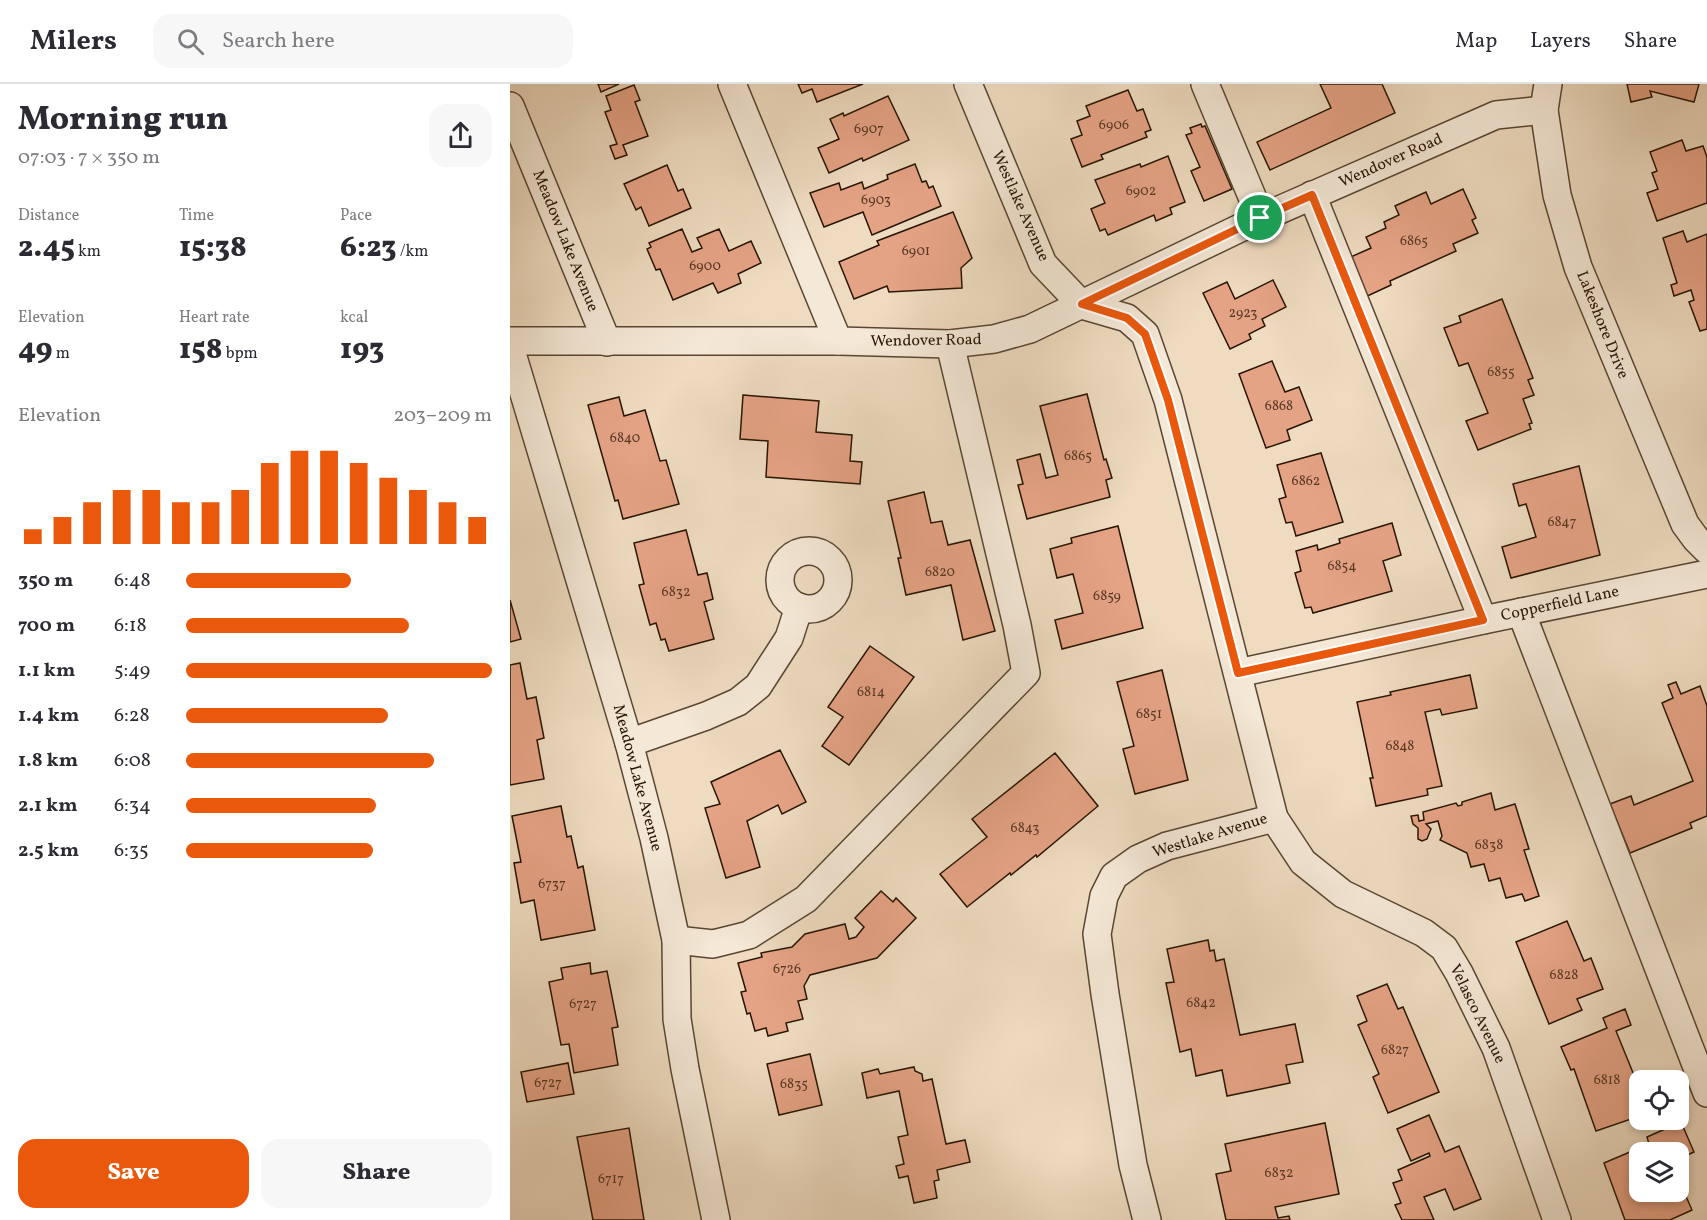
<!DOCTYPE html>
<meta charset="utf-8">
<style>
body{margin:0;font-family:Vollkorn,serif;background:#f7f7f7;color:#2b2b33;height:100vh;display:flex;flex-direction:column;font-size:22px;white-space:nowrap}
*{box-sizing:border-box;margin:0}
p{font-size:20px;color:#7c7c81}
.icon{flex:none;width:33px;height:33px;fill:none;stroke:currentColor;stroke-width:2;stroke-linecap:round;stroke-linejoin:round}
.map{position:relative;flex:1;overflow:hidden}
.drawer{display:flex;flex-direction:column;background:#fff;width:510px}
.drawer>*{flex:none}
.fabs{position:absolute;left:1119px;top:986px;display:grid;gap:12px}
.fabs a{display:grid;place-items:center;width:60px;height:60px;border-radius:12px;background:#fff;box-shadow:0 3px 9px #0003;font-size:30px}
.pin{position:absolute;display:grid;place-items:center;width:51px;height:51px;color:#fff;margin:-26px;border:3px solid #fff;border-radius:50%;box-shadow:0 2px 6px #0007}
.round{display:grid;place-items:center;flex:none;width:63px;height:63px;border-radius:18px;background:#f7f7f7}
.headline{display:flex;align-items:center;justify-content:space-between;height:102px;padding:0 18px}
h1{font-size:33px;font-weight:800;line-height:45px}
.metrics{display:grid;grid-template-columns:repeat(3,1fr);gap:9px;height:102px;padding:6px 18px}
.metrics div{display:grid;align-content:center}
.metrics b{font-size:30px;font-weight:800}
.metrics small{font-size:16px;font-weight:400}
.metrics p{font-size:16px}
.chart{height:168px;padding:12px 18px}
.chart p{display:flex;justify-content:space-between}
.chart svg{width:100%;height:108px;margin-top:6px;stroke:#ea580c;stroke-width:6}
.cta{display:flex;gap:12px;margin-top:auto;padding:12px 18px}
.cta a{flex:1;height:69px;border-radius:18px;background:#ea580c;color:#fff;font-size:24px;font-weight:800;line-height:69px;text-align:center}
.cta a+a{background:#f7f7f7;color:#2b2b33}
ul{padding:0 18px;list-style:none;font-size:20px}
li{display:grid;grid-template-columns:96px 72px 1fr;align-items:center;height:45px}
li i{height:15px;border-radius:8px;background:#ea580c}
header{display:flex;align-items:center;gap:36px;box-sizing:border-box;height:84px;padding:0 30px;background:#fff;border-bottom:2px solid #e1e1e2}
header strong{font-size:28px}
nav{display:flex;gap:33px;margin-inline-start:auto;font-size:21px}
.search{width:420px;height:54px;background:#f7f7f7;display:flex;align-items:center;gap:15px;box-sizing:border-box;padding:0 21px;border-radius:18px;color:#7c7c81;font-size:22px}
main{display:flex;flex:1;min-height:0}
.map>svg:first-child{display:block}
</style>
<header>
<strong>Milers</strong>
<div class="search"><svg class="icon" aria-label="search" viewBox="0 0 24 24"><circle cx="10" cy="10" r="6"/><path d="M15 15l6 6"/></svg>Search here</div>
<nav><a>Map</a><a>Layers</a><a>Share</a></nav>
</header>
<main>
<section class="drawer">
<div class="headline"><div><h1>Morning run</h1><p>07:03 · 7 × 350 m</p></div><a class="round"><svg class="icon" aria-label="share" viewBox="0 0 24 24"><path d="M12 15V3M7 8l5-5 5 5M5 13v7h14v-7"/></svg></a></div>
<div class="metrics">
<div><p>Distance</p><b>2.45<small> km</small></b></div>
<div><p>Time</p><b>15:38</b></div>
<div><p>Pace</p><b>6:23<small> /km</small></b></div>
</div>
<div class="metrics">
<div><p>Elevation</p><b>49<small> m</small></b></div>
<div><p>Heart rate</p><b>158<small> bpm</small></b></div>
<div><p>kcal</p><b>193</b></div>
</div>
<div class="chart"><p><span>Elevation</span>203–209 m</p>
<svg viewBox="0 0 160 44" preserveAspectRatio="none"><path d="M5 44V38M15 44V33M25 44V27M35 44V22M45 44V22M55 44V27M65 44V27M75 44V22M85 44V11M95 44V6M105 44V6M115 44V11M125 44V17M135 44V22M145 44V27M155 44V33"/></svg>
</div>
<ul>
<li><b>350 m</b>6:48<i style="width:54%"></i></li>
<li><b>700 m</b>6:18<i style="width:73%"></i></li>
<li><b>1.1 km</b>5:49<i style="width:100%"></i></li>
<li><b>1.4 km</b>6:28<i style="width:66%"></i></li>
<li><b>1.8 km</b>6:08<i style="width:81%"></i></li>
<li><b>2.1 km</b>6:34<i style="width:62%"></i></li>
<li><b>2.5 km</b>6:35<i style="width:61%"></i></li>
</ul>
<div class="cta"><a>Save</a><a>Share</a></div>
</section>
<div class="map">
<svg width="1197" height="1136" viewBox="0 0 1197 1136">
<rect width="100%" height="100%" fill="#eedbc0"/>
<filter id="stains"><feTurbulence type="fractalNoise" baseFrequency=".00333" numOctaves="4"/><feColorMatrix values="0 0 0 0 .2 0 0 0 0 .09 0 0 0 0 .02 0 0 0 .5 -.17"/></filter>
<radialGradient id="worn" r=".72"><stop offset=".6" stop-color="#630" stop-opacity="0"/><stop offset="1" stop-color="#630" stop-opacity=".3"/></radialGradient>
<!-- building -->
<g fill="#e5a385" stroke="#281503" stroke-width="1.5">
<polygon points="88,0 109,0 91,8"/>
<polygon points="288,0 353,0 307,18 302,5 292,9"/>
<polygon points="810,0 872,0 885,29 760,86 747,58 821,24"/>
<polygon points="1117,0 1189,0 1184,18 1140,7 1142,13 1121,18"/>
<polygon points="124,1 130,16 125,18 138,52 113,61 117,71 105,75 100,62 107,60 95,28 101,26 96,12"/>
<polygon points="618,6 627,27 633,25 641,46 635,48 637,53 591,71 593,75 572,83 561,55 572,51 567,37 580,32 576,22"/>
<polygon points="378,12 399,56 353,77 352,74 319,89 308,64 329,55 320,35 333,29 334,32"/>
<polygon points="691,40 692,43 695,42 722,105 694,117 681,87 690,83 676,51 682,49 680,44"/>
<polygon points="1172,56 1176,67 1193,62 1197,73 1197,119 1147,137 1137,109 1148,105 1142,89 1147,87 1140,68"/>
<polygon points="658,72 675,118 660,124 662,130 646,137 644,131 598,151 595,145 590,147 581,125 595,119 585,96 630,80 631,83"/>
<polygon points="405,80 412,98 416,97 419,104 423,102 431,122 362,151 353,128 314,143 300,109 329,99 331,106 352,98 354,105 378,95 377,91"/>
<polygon points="157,81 168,107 173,105 181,124 139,142 131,123 126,126 114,100"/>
<polygon points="953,105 966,134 962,136 968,149 943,160 946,167 880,197 881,201 851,215 834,176 861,164 856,153 876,144 874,138 889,131 885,122 916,108 921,120"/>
<polygon points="443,128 462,174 451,184 452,204 379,208 377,202 344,215 329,178 369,161 367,157"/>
<polygon points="172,145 182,168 192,164 187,154 209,145 219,167 241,157 251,179 228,190 231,199 208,209 203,199 163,216 150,185 146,186 137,165 141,163 139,159"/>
<polygon points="1173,147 1177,158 1197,150 1197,245 1190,247 1179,218 1184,216 1181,206 1164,212 1161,201 1167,199 1153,154"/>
<polygon points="763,196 776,223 752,235 755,242 739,250 741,255 720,265 693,209 717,198 725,215"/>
<polygon points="992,215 1023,294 1018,296 1024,311 1013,315 1022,339 1019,340 1021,345 968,366 956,337 978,329 958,279 949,282 934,244 951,238 949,232"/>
<polygon points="762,277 775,308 789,303 802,336 777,346 780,356 756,364 729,290"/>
<polygon points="577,310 594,376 596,375 602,394 596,396 600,413 517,435 508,401 513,400 507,376 530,370 536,394 548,391 530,322"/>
<polygon points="233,311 309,317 306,348 342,351 340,377 352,378 350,400 256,393 258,357 230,355"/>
<polygon points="109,313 114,332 135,326 150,377 156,376 169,420 113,435 108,416 105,417 78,321"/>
<polygon points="811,369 833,438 786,452 782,438 776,439 769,415 776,413 767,381"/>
<polygon points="1069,382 1090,471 1001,494 992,463 1026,453 1016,420 1009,422 1003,400"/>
<polygon points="414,408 421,439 432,437 438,461 460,456 485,547 453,556 441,501 396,511 388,474 391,474 378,417"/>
<polygon points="882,439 891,471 873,477 882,507 803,529 801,523 795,524 785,489 791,487 786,467 807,461 808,466 830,459 829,455"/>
<polygon points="608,442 633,544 552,565 545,536 573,529 563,490 547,494 540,465 562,459 561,454"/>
<polygon points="176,446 188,491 197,489 203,515 194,518 204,555 159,567 155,555 151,556 146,539 140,541 129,501 134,500 124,459"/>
<polygon points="0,516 11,555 0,558"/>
<polygon points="360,562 404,593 339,681 312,662 333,633 318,623"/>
<polygon points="10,579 17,615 26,613 34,654 27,656 34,695 0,701 0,581"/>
<polygon points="652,586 678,696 625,710 613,665 624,662 607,598"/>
<polygon points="960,591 967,624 932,631 930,625 915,628 932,702 917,705 918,711 866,722 860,694 863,694 847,618 881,611 880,608"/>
<polygon points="1166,598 1171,610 1190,602 1197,622 1197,732 1180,739 1182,744 1120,769 1100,720 1121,712 1124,721 1183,697 1152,619 1163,614 1158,601"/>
<polygon points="270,666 296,718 272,730 268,721 237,737 250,783 216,794 195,724 210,720 201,698"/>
<polygon points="545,669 588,722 527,773 526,771 501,791 500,789 457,823 430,790 477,753 462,735"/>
<polygon points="981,709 985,726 1005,720 1019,765 1014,766 1029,812 1015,817 1012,810 996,814 990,794 979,797 974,780 961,783 957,769 930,756 932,752 928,737 916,740 921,745 917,755 912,757 908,755 908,744 903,740 901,732 908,731 909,737 914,736 913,728 946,719 948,722 952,721 952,718"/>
<polygon points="51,722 57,753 61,752 68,784 73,782 85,846 31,856 24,816 11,819 4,779 11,778 2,732"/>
<polygon points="371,807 383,818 386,814 406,834 367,874 300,891 294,902 297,915 288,917 293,935 276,939 278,947 258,952 256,944 245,947 240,929 237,930 231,908 236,907 228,879 252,873 251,869 282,863 295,850 335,840 339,855 346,853 354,843 345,834"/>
<polygon points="1057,837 1074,877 1081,874 1093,905 1067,915 1072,926 1039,940 1006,858"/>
<polygon points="698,856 700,867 704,866 706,877 714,875 730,951 785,940 793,978 776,981 780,999 717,1012 712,986 686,992 681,965 670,968 656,899 664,898 657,865"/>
<polygon points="80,879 81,890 97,887 108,943 102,944 108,981 64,989 59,960 51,961 39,898 53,895 51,884"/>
<polygon points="877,900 888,925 893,923 929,1008 878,1029 863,993 869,990 848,941 857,937 847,912"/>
<polygon points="1115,925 1121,941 1106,947 1130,1006 1130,1032 1086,1047 1064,985 1061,986 1051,963 1097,944 1093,934"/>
<polygon points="300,970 312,1021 269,1031 257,980"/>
<polygon points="58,979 64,1010 17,1018 11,988"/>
<polygon points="404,983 405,987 412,990 413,997 422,995 436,1060 455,1056 460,1078 427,1086 429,1096 424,1097 427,1114 404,1119 398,1092 389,1094 386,1082 394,1080 388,1053 398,1051 389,1007 357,1014 352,989 368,985 370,990"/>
<polygon points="919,1031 935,1068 949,1062 971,1115 944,1126 935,1105 914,1113 924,1136 892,1136 885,1121 891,1119 883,1099 892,1096 888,1086 920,1072 919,1069 901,1077 887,1045"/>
<polygon points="1171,1038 1184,1068 1168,1075 1168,1068 1130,1068 1130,1107 1168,1107 1168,1094 1182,1126 1160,1136 1115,1136 1094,1079 1139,1060 1137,1053"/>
<polygon points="815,1039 829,1110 765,1123 768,1134 779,1132 780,1136 716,1136 706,1090 721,1087 715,1060"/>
<polygon points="119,1044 134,1136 83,1136 67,1053"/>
</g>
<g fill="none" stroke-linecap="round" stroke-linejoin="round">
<!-- minor casing -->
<g stroke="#5a4632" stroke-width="30">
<g id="minor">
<polyline points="222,0 328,257"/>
<polyline points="458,0 533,180 572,221 617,234 635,250 658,316 764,734 793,778 833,810 914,849 934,864 949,889 986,964 1047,1136"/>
<polyline points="695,0 751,134"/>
<polyline points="1038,0 1034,26 1047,111 1068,183 1175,440 1186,455 1197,466"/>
<polyline points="0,22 97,258"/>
<polyline points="802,111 973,536"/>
<polyline points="0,257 328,257 440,260 484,255 520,245 751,134 986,31 1034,26"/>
<polyline points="0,263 119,659 144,754 166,856 167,935 175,985 206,1136"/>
<circle cx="299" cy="496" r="29"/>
<polyline points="1011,528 1197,1009"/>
<polyline points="728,589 973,536 1197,490"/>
<polyline points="119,659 196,632 228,618 248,602 279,554 289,523"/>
<polyline points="166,856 203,860 239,851 296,815 516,589 507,541 440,260"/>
<polyline points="637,1136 623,1081 595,910 587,850 594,812 604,792 628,775 657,762 764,734"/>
</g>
</g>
<!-- minor -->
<use href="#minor" stroke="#f4e8d6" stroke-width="27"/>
</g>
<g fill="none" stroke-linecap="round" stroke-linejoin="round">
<!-- route casing -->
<g stroke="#fff" stroke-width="12">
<polygon id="route" points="802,111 973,536 728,589 658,316 635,250 617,234 572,220 750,134"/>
</g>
<!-- route -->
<use href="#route" stroke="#ea580c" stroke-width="8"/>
</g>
<g text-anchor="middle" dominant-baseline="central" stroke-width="6" stroke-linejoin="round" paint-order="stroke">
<!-- number labels -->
<g font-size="14" fill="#573824">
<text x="604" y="41">6906</text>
<text x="359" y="45">6907</text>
<text x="631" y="107">6902</text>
<text x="366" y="116">6903</text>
<text x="904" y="157">6865</text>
<text x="406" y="167">6901</text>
<text x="195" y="182">6900</text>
<text x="733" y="229">2923</text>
<text x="991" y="288">6855</text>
<text x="769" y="322">6868</text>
<text x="115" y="354">6840</text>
<text x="568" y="372">6865</text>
<text x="796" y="397">6862</text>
<text x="1052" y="438">6847</text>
<text x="832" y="482">6854</text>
<text x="430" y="488">6820</text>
<text x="166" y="508">6832</text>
<text x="597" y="512">6859</text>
<text x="361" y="608">6814</text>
<text x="639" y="630">6851</text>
<text x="890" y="662">6848</text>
<text x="515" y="744">6843</text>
<text x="979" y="761">6838</text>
<text x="42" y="800">6737</text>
<text x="277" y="885">6726</text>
<text x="1054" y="891">6828</text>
<text x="691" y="919">6842</text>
<text x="73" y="920">6727</text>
<text x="885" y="966">6827</text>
<text x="1097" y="996">6818</text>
<text x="38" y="999">6727</text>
<text x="284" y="1000">6835</text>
<text x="769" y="1089">6832</text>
<text x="101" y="1095">6717</text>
</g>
<!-- street labels -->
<g font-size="16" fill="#281503" stroke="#f4e8d6">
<text transform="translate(881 77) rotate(-24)">Wendover Road</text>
<text transform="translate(510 122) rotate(66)">Westlake Avenue</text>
<text transform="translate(55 157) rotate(68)">Meadow Lake Avenue</text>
<text transform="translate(1092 241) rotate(68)">Lakeshore Drive</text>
<text transform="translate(416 257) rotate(-1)">Wendover Road</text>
<text transform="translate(1050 520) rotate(-12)">Copperfield Lane</text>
<text transform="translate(127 694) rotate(75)">Meadow Lake Avenue</text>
<text transform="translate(700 752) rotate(-17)">Westlake Avenue</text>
<text transform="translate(967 930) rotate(64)">Velasco Avenue</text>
</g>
</g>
<rect width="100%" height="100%" filter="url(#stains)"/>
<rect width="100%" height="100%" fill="url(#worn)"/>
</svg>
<div class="fabs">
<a><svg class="icon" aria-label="locate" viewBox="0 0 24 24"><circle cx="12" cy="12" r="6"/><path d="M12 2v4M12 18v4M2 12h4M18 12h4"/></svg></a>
<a><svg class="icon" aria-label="layers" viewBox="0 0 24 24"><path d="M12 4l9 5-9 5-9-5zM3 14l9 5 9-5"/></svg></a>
</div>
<div class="pin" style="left:750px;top:134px;background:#1e9e55"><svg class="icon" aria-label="arrive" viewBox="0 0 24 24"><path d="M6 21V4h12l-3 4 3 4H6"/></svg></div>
</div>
</main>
